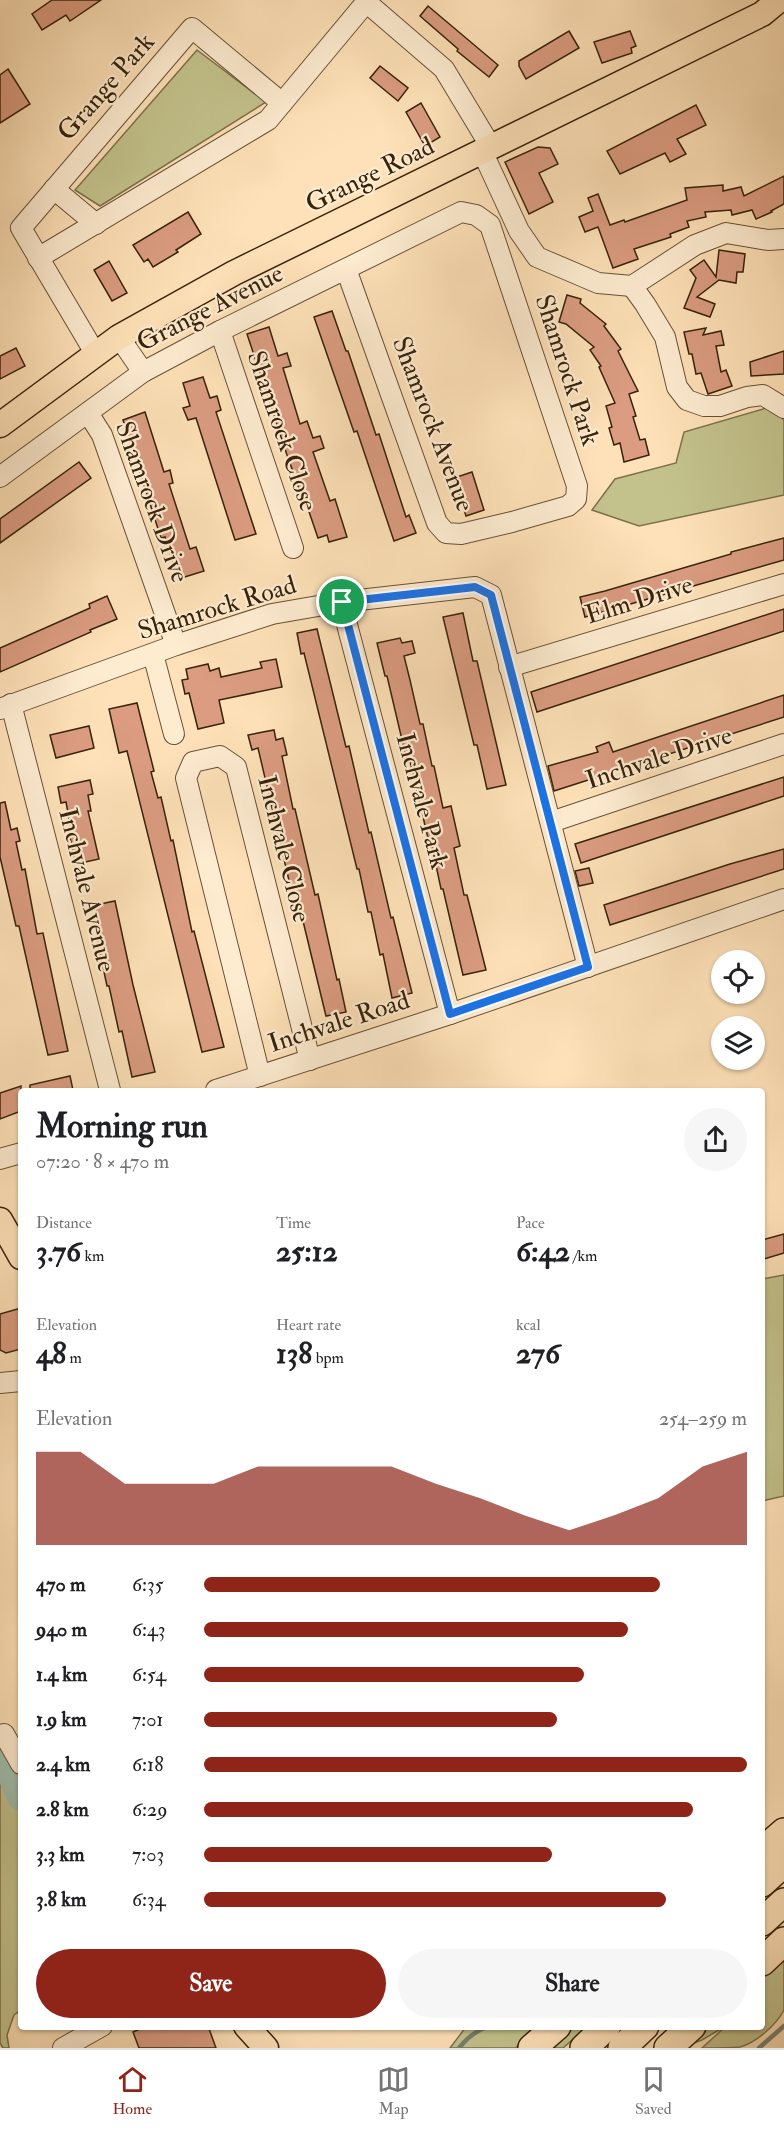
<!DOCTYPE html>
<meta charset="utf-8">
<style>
body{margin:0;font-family:"IM FELL Double Pica",serif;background:#f6f6f6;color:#202124;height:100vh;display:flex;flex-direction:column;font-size:22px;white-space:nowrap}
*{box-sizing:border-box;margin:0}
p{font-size:20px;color:#757577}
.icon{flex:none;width:33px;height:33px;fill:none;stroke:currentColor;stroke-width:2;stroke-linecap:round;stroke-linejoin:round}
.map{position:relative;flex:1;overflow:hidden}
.panel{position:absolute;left:18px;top:1088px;width:747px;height:942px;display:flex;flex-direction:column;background:#fff;border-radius:6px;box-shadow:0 2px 4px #0004}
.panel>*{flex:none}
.buttons{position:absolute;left:711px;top:950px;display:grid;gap:12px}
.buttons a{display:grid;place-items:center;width:54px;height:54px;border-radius:50%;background:#fff;box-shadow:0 2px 4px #0004;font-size:30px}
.pin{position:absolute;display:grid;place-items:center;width:51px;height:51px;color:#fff;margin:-26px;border:3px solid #fff;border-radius:50%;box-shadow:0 2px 6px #0007}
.round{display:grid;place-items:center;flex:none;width:63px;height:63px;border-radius:32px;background:#f6f6f6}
.headline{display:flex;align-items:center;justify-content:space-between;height:102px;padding:0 18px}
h1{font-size:33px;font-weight:700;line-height:45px}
.metrics{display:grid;grid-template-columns:repeat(3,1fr);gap:9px;height:102px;padding:6px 18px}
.metrics div{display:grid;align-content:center}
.metrics b{font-size:30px;font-weight:700}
.metrics small{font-size:16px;font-weight:400}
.metrics p{font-size:16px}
.chart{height:168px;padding:12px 18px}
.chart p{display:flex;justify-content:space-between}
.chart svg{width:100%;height:108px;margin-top:6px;fill:#8f2418;opacity:.7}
.cta{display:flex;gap:12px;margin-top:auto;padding:12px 18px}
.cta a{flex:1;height:69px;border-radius:36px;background:#8f2418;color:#fff;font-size:24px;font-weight:700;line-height:69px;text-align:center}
.cta a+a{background:#f6f6f6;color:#202124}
ul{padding:0 18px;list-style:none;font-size:20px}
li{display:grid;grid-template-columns:96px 72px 1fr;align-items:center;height:45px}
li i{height:15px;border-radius:8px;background:#8f2418}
.dock{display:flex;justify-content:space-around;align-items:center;height:84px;border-top:2px solid #e0e0e0;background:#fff;font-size:16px;color:#757577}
.dock a{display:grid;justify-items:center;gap:3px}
.dock .current{color:#8f2418}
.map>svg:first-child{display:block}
</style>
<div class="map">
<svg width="784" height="2048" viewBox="0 0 784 2048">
<rect width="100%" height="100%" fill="#fee1b8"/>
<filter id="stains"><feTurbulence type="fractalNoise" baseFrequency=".00333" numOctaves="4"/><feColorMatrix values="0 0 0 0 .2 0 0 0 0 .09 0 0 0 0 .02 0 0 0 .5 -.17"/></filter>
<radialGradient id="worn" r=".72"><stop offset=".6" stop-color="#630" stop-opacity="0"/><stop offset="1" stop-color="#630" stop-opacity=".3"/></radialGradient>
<!-- green -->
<g fill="#c3c28d" stroke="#7d724c" stroke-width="1.5">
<polygon points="197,50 266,102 100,206 75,190"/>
<polygon points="770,407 784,420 784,495 639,526 592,510 615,479 676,463 684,432"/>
<polygon points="784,1275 784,1496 762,1501 762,1279"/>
<polygon points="0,1759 21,1805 21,2010 14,2015 7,2035 9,2048 3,2048 0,2043"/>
<path d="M784,1952V2010C776,2025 757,2042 740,2047C729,2048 713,2048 702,2048L725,2027L762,2026V1974Z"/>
<polygon points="466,2027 540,2027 515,2048 450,2048"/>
<polygon points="565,2027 587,2027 563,2048 540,2048"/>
<polygon points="708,2027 724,2027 702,2040 691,2044"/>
</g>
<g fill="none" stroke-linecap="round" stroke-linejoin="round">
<!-- stream -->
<g stroke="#76806d" stroke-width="4.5">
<path d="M459,2048C467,2038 478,2029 491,2026"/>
<polyline points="759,2048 784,2026"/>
</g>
<!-- river -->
<polyline stroke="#a0beaf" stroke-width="28" points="0,1748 21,1797"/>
</g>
<!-- building -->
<g fill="#db9c81" stroke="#37230b" stroke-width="1.5">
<polygon points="52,0 101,0 70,21 66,15 42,30 32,14"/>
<polygon points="428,6 498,65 489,77 457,51 458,49 420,16"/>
<polygon points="569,31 579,48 526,79 519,66 519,61"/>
<polygon points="630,31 636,46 631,48 632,53 602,63 594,42"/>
<polygon points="380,66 408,88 398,101 370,78"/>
<polygon points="8,69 30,104 0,123 0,75"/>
<polygon points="421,103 440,137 425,146 406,112"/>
<polygon points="696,105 706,125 677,139 686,154 670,162 665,153 620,174 607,151"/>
<polygon points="538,147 550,148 558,164 539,173 553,202 529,214 505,162"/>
<polygon points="784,176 784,204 771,211 772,212 756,219 752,210 732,215 731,210 705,212 706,217 687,221 689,227 670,234 671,237 634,249 638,259 613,268 598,227 585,232 579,217 593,211 588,198 598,194 610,225 624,220 625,222 687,200 685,188 723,185 723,191 741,187 744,196"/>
<polygon points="188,212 201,234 176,250 178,252 153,267 148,259 144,262 133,245"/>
<polygon points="719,250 745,254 743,272 737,272 736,283 719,280 697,297 715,304 710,317 684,308 696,278 690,270 704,260 716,277"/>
<polygon points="109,261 127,293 112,301 94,270"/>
<polygon points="567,295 581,299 580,303 606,324 604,326 621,349 618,351 638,391 629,394 636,416 633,417 640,440 645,439 649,455 624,462 620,443 614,445 609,428 612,427 606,406 615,403 599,367 601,366 590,350 594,347 566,324 559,322"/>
<polygon points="332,311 346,351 348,351 376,435 379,434 406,517 409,515 416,533 394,541 357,431 354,432 314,317"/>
<polygon points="269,327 278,356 287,353 291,366 283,368 300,424 307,421 313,438 320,436 324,448 313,452 330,501 335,499 347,537 329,542 327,535 318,538 304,497 302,497 287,455 247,334"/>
<polygon points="706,328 703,335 721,331 724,345 716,346 721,372 726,370 732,386 708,394 701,373 696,374 692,354 689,354 684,332"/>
<polygon points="16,348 25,366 0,379 0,356"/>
<polygon points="784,351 784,374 751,376 750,362"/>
<polygon points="203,377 210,398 217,396 221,410 216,412 256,534 235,540 196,418 188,420 183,408 190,406 183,383"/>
<polygon points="145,412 164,472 170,470 173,483 169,484 190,549 196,547 204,571 178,579 165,537 161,538 123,420"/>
<polygon points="79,462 91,478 0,543 0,519"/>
<polygon points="472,472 484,510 466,516 454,478"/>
<polygon points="784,538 784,560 585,617 580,597 605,591 731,554 731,552"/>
<polygon points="107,596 117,619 90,630 91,632 0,672 0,648 90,608 89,604"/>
<polygon points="784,609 784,631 537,712 531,692"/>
<polygon points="463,613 473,661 477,661 506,785 487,789 477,745 474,745 443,617"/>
<polygon points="317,629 346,747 349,746 369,833 371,832 391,918 393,917 412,993 392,998 383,954 380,955 371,912 368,912 359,869 357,869 304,653 301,654 297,633"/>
<polygon points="400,638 402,643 412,641 415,653 404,656 410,680 420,724 423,724 432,766 434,766 443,808 451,806 460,846 454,848 464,895 467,895 486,970 463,975 443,889 441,889 432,846 430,847 410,761 407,761 387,676 385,676 377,643"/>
<polygon points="276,659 282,687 219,700 224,723 198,729 189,693 185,694 182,680 188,679 186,669 208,664 210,671 219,668 221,677 262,668 260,662"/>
<polygon points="784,695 784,717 554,791 548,766 598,752 596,747 609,742 613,752"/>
<polygon points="137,703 154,771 151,772 158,798 161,797 171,841 173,840 192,932 194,931 224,1047 202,1052 127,751 119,753 109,709"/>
<polygon points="89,726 94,748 56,758 50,735"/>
<polygon points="274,730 276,740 283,738 287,755 282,756 293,809 295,809 315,895 318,894 337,980 339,979 346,1012 326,1016 295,888 291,889 258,748 252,750 248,735"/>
<polygon points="784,777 784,796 581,863 575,844"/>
<polygon points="90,780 93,794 88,795 91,811 88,811 99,859 76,864 68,829 71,829 66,802 61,803 58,787"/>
<polygon points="5,802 11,830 17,828 20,841 16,842 22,870 25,869 37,934 43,933 68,1051 48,1055 19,926 16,926 0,857 0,803"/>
<polygon points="784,849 784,869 610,925 604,905 730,864"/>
<polygon points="589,868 593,883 579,886 575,871"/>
<polygon points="115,901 133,985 155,1072 132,1077 122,1031 119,1032 109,986 107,986 97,939 102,938 95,905"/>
<polygon points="70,1076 73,1090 30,1090 30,1085"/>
<polygon points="21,1086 21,1111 0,1119 0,1093"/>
<polygon points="784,1234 784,1253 764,1259 762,1240"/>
<polygon points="21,1308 21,1349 6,1353 0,1350 0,1314"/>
<polygon points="147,2026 208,2026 216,2048 139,2048 133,2032"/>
</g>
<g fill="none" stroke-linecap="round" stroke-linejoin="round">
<!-- minor casing -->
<g stroke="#695236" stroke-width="22">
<g id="minor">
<polyline points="366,2 444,69 491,147"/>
<polyline points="482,151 519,231 537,257 598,283 632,286 695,245 726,233 768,240 784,239"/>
<polyline points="54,189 96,224"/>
<polyline points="38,258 268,120 368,0"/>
<polyline points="632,286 645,304 665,337 677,387 687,400 704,406 720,406 747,397 763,395 784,408"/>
<polyline points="220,331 293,548"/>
<polyline points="119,337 143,372"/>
<polyline points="95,353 21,228 192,28 282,103"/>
<polyline points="88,413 102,435 176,645"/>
<polyline points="0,477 143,372 220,331 461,212 476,215 490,225 577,486 576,499 568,506 512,522 461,534 446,533 437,523 346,269"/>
<polyline points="341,602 450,1014"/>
<polyline points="153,654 174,734"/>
<polyline points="509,667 784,584"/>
<polyline points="11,704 110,1090"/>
<polyline points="0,709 176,645 272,614 341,602 475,587 491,595 588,967"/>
<polyline points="551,822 784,744"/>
<polyline points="260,1076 186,778 193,762 220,756 236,767 310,1060"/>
<polyline points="216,1090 450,1014 784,899"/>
<polyline points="0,1159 21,1153"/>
<polyline points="0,1383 21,1381"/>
<polyline points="4,1734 21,1764"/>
<polyline points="63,2048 102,2026"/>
</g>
</g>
<!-- major casing -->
<g stroke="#37230b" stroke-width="27">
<g id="major">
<polyline points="0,425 119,337 234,273 762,14 779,0"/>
<polyline points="0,1220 21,1257"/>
<polyline points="246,2026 266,2048"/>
</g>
</g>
<!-- highway casing -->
<g stroke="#37230b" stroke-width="30">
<g id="highway">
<polyline points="762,1851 784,1832"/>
<polyline points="762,1883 784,1863"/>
<polyline points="762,1922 784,1902"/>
<polyline points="762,1962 784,1941"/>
<polyline points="532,2048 557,2026"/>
<polyline points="584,2048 607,2026"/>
<polyline points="622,2048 645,2026"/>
<polyline points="668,2048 692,2026"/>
</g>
</g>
<!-- minor -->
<use href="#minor" stroke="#feecd1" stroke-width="20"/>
<!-- major -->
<use href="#major" stroke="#fee1b8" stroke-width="24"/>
<!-- highway -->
<use href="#highway" stroke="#fee1b8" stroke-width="27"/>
</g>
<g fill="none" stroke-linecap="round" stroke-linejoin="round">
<!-- route casing -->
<g stroke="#fff" stroke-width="12">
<polygon id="route" points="475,587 491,595 588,967 450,1014 342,602"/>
</g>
<!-- route -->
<use href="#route" stroke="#1a73e8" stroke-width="8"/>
</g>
<g text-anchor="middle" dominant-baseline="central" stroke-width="4.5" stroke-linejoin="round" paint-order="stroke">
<!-- street labels -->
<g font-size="26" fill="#37230b" stroke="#feecd1">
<text transform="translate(106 87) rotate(-49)">Grange Park</text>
<text transform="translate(370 175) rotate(-26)">Grange Road</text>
<text transform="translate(210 308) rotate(-27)">Grange Avenue</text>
<text transform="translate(567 370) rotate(72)">Shamrock Park</text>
<text transform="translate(433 424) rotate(69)">Shamrock Avenue</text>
<text transform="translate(282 431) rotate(71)">Shamrock Close</text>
<text transform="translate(152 502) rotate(70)">Shamrock Drive</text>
<text transform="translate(639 600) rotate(-17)">Elm Drive</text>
<text transform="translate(217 608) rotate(-17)">Shamrock Road</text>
<text transform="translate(659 758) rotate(-18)">Inchvale Drive</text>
<text transform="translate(422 801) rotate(75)">Inchvale Park</text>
<text transform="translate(284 849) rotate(76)">Inchvale Close</text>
<text transform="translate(87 890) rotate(76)">Inchvale Avenue</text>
<text transform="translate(339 1022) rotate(-18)">Inchvale Road</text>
</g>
</g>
<rect width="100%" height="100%" filter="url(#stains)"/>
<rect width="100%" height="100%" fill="url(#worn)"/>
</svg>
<div class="buttons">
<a><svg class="icon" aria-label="locate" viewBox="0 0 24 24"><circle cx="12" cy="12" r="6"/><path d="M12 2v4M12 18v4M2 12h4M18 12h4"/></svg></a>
<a><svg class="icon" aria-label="layers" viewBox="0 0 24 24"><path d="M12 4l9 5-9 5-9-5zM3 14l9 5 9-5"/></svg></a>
</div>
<div class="pin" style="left:342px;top:602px;background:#1e9e55"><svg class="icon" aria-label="arrive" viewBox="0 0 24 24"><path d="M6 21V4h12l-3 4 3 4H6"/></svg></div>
<section class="panel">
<div class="headline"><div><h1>Morning run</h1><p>07:20 · 8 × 470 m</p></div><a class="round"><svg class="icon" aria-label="share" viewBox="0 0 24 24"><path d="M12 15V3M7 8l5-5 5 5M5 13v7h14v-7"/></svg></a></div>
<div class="metrics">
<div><p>Distance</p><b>3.76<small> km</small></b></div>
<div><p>Time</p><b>25:12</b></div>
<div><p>Pace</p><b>6:42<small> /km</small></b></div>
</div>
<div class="metrics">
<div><p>Elevation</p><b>48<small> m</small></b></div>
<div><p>Heart rate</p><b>138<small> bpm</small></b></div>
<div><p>kcal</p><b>276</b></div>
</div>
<div class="chart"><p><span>Elevation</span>254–259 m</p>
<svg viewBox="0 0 160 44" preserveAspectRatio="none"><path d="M0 44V6L10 6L20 19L30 19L40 19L50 12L60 12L70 12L80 12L90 19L100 25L110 32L120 38L130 32L140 25L150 12L160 6V44z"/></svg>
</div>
<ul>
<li><b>470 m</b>6:35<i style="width:84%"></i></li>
<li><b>940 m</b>6:43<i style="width:78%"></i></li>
<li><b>1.4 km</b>6:54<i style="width:70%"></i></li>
<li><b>1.9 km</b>7:01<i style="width:65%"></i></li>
<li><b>2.4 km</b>6:18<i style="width:100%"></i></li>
<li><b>2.8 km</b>6:29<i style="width:90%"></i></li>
<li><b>3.3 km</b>7:03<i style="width:64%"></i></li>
<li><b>3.8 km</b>6:34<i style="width:85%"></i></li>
</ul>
<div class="cta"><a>Save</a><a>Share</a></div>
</section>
</div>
<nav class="dock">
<a class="current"><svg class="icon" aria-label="home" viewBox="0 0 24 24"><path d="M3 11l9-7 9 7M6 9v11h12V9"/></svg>Home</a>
<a><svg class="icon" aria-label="map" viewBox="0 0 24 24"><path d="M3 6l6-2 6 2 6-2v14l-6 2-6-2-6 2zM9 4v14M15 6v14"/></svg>Map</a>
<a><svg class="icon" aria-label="saved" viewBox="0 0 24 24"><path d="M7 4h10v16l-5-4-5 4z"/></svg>Saved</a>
</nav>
